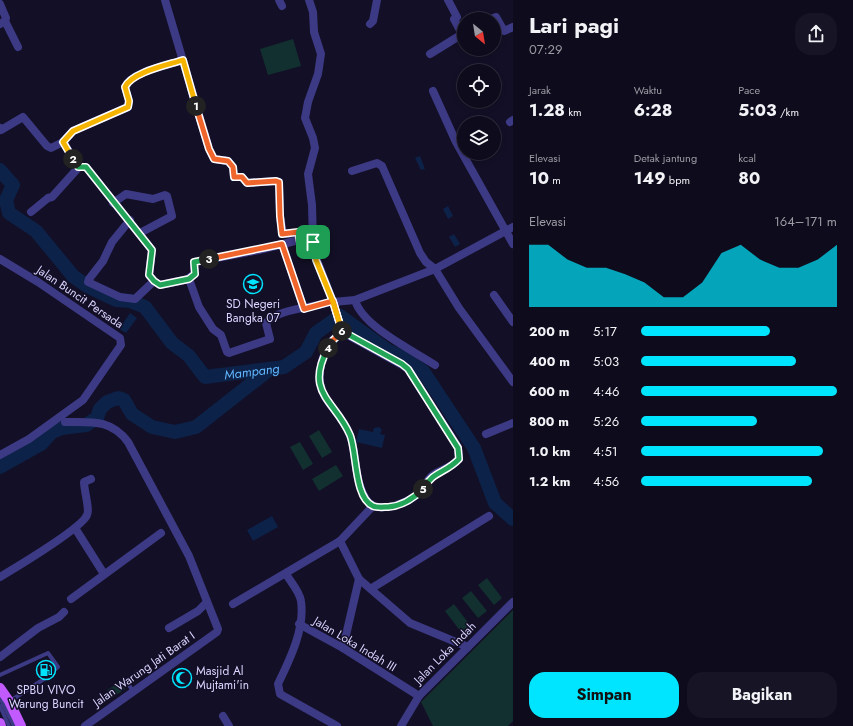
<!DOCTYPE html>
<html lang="id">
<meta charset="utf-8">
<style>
body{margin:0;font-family:Jost,sans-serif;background:#171425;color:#f1f3f6;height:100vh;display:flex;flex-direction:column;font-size:15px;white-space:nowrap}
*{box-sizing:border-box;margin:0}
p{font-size:13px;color:#9b9ba3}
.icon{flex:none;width:22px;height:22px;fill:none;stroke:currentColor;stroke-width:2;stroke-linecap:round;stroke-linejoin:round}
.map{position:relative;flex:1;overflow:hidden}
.details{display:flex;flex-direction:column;background:#0e0b1c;width:340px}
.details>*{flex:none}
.needle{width:26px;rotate:150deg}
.buttons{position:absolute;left:457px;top:12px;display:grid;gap:8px}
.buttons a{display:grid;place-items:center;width:44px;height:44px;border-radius:50%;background:#0e0b1c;box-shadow:0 2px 6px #0003,0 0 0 1px #2e2b3b;font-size:20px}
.pin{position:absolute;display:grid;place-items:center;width:34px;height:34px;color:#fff;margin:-17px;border-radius:8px;box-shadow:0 2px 6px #0006}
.km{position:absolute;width:20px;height:20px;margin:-10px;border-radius:50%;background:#222;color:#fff;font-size:11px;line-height:20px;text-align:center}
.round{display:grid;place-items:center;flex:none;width:42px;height:42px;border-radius:16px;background:#171425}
.summary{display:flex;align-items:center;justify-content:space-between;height:68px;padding:0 16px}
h1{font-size:22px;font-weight:700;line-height:30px}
.stats{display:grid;grid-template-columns:repeat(3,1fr);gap:6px;height:68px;padding:4px 16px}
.stats div{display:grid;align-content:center}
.stats b{font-size:17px;font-weight:700}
.stats small{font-size:11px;font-weight:400}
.stats p{font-size:11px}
.chart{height:112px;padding:8px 16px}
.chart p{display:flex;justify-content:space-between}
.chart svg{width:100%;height:72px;margin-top:4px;fill:#00e5ff;opacity:.7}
.primary-button{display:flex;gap:8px;margin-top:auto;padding:8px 16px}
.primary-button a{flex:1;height:46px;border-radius:16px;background:#00e5ff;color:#111;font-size:16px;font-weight:700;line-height:46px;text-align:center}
.primary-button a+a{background:#171425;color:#f1f3f6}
ul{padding:0 16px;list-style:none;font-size:13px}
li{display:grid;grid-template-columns:64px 48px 1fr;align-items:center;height:30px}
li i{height:10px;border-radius:5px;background:#00e5ff}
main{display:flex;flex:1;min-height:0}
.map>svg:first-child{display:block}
</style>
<main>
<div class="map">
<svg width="513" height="726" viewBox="0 0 513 726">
<rect width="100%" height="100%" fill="#130f26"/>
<!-- green -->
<g fill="#12302f">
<polygon points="293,39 301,66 268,75 260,49"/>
<polygon points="319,430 332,452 322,458 309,436"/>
<polygon points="300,442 313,464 303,470 290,447"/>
<polygon points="336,465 343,476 319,491 312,479"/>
<polygon points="487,578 502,598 494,605 478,585"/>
<polygon points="471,591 487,611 478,618 462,598"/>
<polygon points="454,604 470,625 461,632 445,611"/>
<polygon points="513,610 513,721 508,726 433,726 421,702"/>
<polygon points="120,682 125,689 112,698 107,690"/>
</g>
<!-- water -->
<g fill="#0c2248">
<polygon points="420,156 425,169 421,170 415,158"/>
<polygon points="448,206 453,216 448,219 443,209"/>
<polygon points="454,234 460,244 455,247 449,237"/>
<polygon points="130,313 137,318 126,333 119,329"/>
<polygon points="379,427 382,430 380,434 385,435 382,448 356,442 359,429 373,432 374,428"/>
<polygon points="272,516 278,527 253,541 247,530"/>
</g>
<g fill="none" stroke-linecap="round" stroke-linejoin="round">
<!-- river -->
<g stroke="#0c2248" stroke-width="14">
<path id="s1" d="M0,170L13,185L6,200L9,213L36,231L73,276L87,286L116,300L130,301L145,307L172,343L189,356L205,377L284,367L306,352L316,333L340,316L387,350L402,357L423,371L474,448L495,503L513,519"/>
<polyline points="0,467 41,444 52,432 62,428 86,425 97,418 100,409 107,402 118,398 124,400 132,414 152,427 175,432 196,427 270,369"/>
</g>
<!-- lane -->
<g stroke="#3d3a85" stroke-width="4">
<polyline points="0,675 48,653 58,667 44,679 10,701"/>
<polyline points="133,692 127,681 138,672"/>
<polyline points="0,698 14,726"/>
<polyline points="0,706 9,726"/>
</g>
<!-- street -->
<g stroke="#3d3a85" stroke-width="8">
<polyline points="165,0 209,149 214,159 228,161 233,167 234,177 242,177 247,183 276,181 279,182 280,216 283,234 298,233 300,243 313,242"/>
<polyline points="279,0 282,6"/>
<path d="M309,0L313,12L314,32L321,54L318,74L308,102L305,118L313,138L315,148L308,174L312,205L313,242L317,260L333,302L342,332L402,365L408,369L458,447L459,459C450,469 443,468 433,475C427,479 426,485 422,490C412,502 377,517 366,499C354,480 357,458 351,438C341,407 311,400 322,361C325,349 332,339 342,332"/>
<polyline points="448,0 457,17 454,19 462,34"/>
<polyline points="0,4 6,18 5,21 0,24"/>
<polyline points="491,19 496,17 504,31 513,27"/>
<polyline points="5,21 18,47"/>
<polyline points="370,24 373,21 377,0"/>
<polyline points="430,54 464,33"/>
<polyline points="433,91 456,142 513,244"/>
<polyline points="510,122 513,120"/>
<polyline points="0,128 1,130 23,117 47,146 51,148 63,142 79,167 86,167 152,250 149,275 154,281"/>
<path d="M63,142L73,131L128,107L129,101L125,87C131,72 168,65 183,60"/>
<polyline points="352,171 377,163 382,166 420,253 426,262 435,269 459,308 513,382"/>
<polyline points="113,203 126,194 153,199 165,195 167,196 172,216 140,233"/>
<polyline points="31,212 48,198 52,197 79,167"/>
<path d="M130,220L112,242L103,261L89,279L88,282L120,297L135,299L154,281L160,285L189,279L199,307L213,329L221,335L227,352L229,353L270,339L266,323C279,308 314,308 333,301"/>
<polyline points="282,244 304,309"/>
<polyline points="0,259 38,282 120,338 121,345 83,400 29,439 0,455"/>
<polyline points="189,279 190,277 195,274 194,264 195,262 259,250 299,240"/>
<polyline points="494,295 513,322"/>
<path d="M355,300C362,326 412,350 435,365"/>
<polyline points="333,302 355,300 435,269 513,227"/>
<path d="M65,422C91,422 111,419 128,442L189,556L218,629L217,632L85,726"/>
<polyline points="486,434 513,423"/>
<polyline points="75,528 104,574"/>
<polyline points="340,541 359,579 410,623 468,647"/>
<path d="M286,574C290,581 300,592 301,601C305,629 290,659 278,684L280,694L337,726"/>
<path d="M0,577C15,568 82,528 87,515C90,510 84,490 84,482L91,479"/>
<polyline points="372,588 489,516"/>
<polyline points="71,599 161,533"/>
<polyline points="233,604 340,541 373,506"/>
<polyline points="299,624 343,648 419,696"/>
<polyline points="169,628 198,611 206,603"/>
<polyline points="343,648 359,579"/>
<polyline points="0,657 38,628 59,617 64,612"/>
<polyline points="223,716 229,726"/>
<polyline points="401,726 419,696 513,602"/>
</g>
<!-- primary -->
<g stroke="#c25bff" stroke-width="10">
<polyline points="0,688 9,701 21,726"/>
<polyline points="0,723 1,726"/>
</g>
</g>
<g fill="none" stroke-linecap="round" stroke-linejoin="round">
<!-- split-1 casing -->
<g stroke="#fff" stroke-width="8">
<polyline id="split-1" points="196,106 209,149 214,159 228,161 233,167 234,177 242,177 247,183 276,181 279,182 280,216 282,234 298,232 300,243 313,242"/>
</g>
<!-- split-2 casing -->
<g stroke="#fff" stroke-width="8">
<path id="split-2" d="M73,159L63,142L73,131L128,107L129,101L125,87C132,72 168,65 183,60L196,106"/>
</g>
<!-- split-3 casing -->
<g stroke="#fff" stroke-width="8">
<polyline id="split-3" points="73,159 78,167 86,167 152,250 149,275 154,281 160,285 189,279 195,274 194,262 209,259"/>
</g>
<!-- split-4 casing -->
<g stroke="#fff" stroke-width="8">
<polyline id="split-4" points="209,259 282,244 304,309 333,301 342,332 331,342 328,348"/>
</g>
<!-- split-5 casing -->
<g stroke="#fff" stroke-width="8">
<path id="split-5" d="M328,348C304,393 335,400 350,435C357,452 354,498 373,506C377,508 384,507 388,507C402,506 413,499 423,489"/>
</g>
<!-- split-6 casing -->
<g stroke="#fff" stroke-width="8">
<path id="split-6" d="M342,331L402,364L408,369L458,448L459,459C445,474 434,470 423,489"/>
</g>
<!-- split-7 casing -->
<g stroke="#fff" stroke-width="8">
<polyline id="split-7" points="313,242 316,260 333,302 342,331"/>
</g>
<!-- split-1 -->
<use href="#split-1" stroke="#f0652b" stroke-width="5"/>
<!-- split-2 -->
<use href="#split-2" stroke="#f5b400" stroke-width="5"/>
<!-- split-3 -->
<use href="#split-3" stroke="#22a559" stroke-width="5"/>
<!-- split-4 -->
<use href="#split-4" stroke="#f0652b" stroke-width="5"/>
<!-- split-5 -->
<use href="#split-5" stroke="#22a559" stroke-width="5"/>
<!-- split-6 -->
<use href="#split-6" stroke="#22a559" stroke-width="5"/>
<!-- split-7 -->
<use href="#split-7" stroke="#f5b400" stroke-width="5"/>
</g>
<!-- icons -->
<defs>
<g id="school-ring" transform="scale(1)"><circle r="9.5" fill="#130f26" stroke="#00e5ff" stroke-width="1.5"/><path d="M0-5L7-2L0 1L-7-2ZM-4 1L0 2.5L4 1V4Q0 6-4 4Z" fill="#00e5ff"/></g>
<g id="fuel-ring" transform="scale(1)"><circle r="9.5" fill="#130f26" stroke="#00e5ff" stroke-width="1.5"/><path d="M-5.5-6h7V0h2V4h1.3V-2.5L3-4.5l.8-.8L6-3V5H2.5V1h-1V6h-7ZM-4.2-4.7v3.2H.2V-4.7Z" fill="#00e5ff"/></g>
<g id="mosque-ring" transform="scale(1)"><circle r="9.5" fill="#130f26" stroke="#00e5ff" stroke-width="1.5"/><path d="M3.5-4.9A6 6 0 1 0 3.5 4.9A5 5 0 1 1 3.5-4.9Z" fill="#00e5ff"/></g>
</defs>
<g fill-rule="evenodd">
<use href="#school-ring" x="253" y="284"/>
<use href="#fuel-ring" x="46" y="670"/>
<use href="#mosque-ring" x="182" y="678"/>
</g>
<g text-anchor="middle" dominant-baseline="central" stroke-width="3" stroke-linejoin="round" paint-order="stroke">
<!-- street labels -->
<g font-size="12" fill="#d9d4ff" stroke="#130f26">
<text transform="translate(80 297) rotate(34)">Jalan Buncit Persada</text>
<text transform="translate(355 644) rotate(31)">Jalan Loka Indah III</text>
<text transform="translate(445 653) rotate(-45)">Jalan Loka Indah</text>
<text transform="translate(144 669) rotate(-35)">Jalan Warung Jati Barat I</text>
</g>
<!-- poi labels -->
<g font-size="12" fill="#d9d4ff" stroke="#130f26">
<text x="253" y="304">SD Negeri<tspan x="253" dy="14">Bangka 07</tspan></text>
<text x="196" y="671" text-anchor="start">Masjid Al<tspan x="196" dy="14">Mujtami'in</tspan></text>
<text x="46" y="690">SPBU VIVO<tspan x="46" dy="14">Warung Buncit</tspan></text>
</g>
<!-- water labels -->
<g font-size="13" font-style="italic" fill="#62b6ff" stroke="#130f26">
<text stroke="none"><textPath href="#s1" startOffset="360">Mampang</textPath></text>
</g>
</g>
</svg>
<div class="buttons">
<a><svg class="needle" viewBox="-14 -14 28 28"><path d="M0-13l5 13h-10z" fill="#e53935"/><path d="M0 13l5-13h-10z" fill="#9b9ba3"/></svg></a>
<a><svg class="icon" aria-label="locate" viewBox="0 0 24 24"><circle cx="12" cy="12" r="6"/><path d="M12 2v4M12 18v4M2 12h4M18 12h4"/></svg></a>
<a><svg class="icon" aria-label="layers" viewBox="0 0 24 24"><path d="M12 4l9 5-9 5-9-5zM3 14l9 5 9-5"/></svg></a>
</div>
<div class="pin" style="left:313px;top:242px;background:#1e9e55"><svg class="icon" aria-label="arrive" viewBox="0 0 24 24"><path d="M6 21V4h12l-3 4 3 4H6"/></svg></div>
<b class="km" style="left:196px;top:106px">1</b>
<b class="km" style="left:73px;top:159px">2</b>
<b class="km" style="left:209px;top:259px">3</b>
<b class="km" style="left:328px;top:348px">4</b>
<b class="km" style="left:423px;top:489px">5</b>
<b class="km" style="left:342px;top:331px">6</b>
</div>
<section class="details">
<div class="summary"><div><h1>Lari pagi</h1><p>07:29</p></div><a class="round"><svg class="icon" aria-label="share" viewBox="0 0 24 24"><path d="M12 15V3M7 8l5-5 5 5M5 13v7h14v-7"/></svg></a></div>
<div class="stats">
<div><p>Jarak</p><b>1.28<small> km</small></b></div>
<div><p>Waktu</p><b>6:28</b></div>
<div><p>Pace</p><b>5:03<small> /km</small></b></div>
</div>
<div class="stats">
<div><p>Elevasi</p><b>10<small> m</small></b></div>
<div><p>Detak jantung</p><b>149<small> bpm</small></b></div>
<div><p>kcal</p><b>80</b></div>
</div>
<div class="chart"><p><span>Elevasi</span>164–171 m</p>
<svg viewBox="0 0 160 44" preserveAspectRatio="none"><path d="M0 44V6L10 6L20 15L30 20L40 20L50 24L60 29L70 38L80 38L90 29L100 11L110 6L120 15L130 20L140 20L150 15L160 6V44z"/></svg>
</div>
<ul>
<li><b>200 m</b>5:17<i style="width:66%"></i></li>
<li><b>400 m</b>5:03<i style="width:79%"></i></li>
<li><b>600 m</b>4:46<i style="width:100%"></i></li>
<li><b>800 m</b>5:26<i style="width:59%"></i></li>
<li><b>1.0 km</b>4:51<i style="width:93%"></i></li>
<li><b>1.2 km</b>4:56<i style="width:87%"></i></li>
</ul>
<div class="primary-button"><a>Simpan</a><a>Bagikan</a></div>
</section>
</main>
